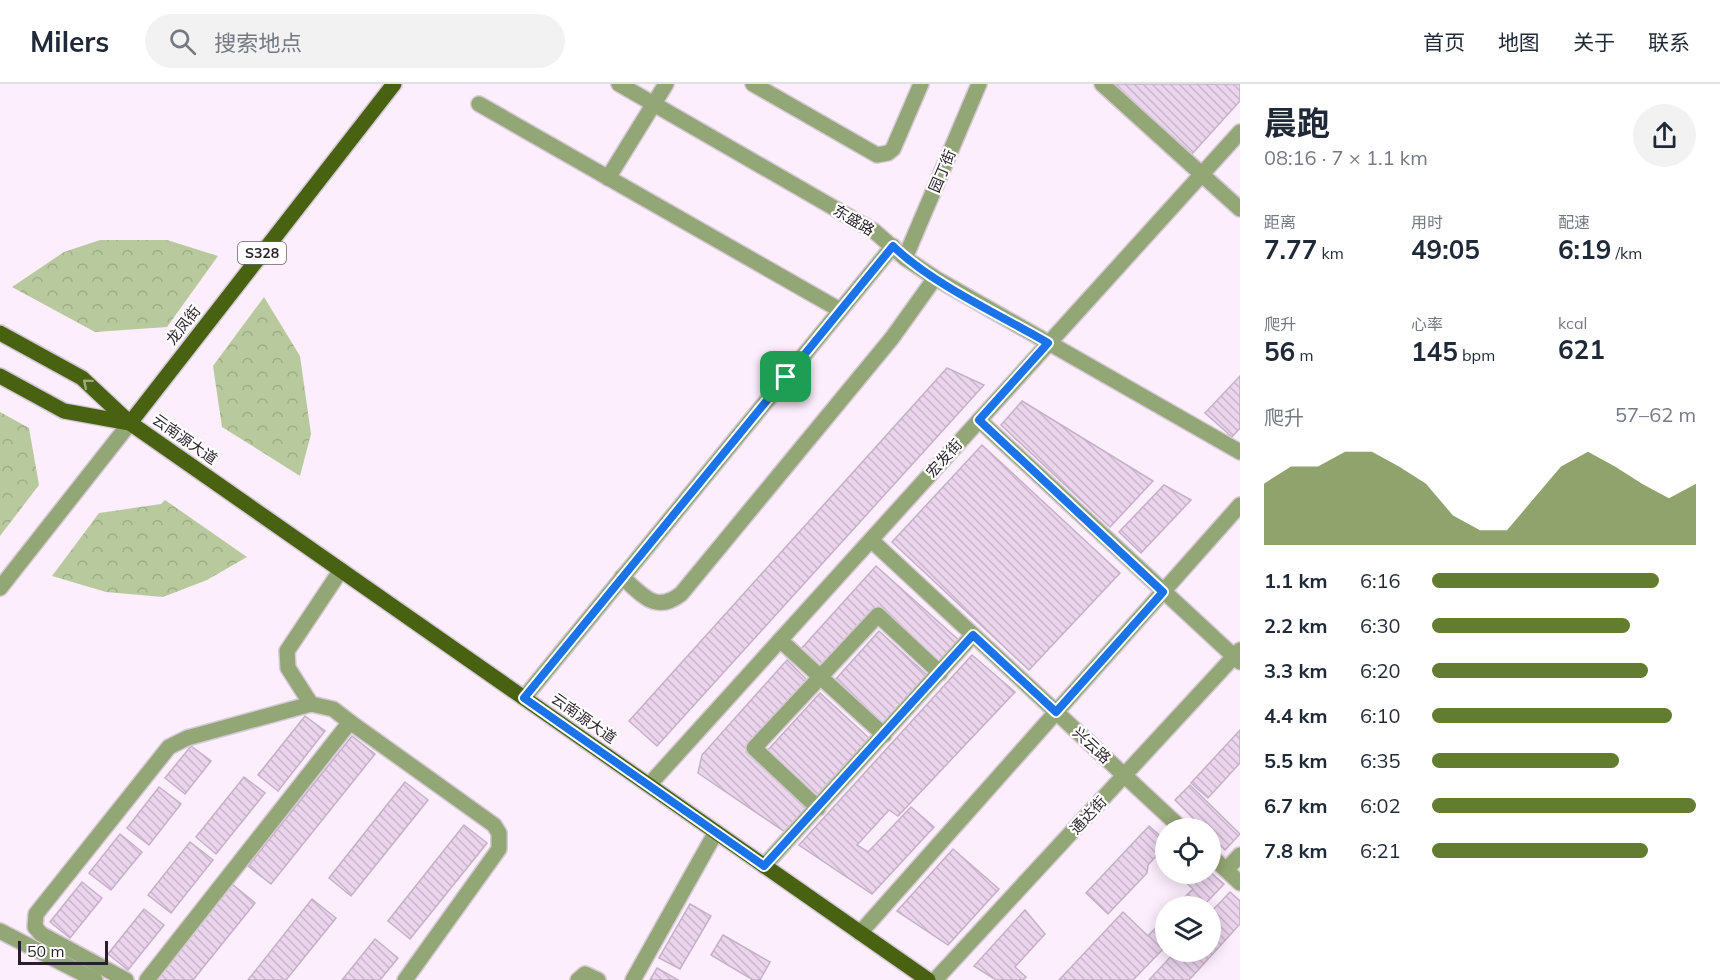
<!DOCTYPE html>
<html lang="zh">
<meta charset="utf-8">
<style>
body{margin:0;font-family:Mulish,"Noto Sans SC",sans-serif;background:#f2f2f3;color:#1f2937;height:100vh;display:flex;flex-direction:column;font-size:22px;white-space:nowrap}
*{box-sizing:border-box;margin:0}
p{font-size:20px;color:#747a83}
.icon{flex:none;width:33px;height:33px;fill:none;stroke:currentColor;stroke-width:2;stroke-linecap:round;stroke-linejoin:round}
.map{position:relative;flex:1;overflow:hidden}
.side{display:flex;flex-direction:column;background:#fff;width:480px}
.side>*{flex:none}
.fabs{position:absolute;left:1155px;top:734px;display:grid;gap:12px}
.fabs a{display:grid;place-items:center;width:66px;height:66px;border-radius:50%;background:#fff;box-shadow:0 3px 15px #0003;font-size:30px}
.scale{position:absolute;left:18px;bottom:15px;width:90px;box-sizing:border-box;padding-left:6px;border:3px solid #281f28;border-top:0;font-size:16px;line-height:21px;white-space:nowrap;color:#281f28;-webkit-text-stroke:4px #fff;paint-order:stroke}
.pin{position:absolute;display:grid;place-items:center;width:51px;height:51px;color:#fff;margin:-26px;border-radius:12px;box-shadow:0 3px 9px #0006}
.round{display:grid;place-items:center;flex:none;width:63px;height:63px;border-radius:32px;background:#f2f2f3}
.headline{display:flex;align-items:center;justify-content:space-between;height:102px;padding:0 24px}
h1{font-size:33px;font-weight:700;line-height:45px}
.stats{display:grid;grid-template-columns:repeat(3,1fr);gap:9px;height:102px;padding:6px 24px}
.stats div{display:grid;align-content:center}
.stats b{font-size:26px;font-weight:700}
.stats small{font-size:16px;font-weight:400}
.stats p{font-size:16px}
.chart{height:168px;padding:12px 24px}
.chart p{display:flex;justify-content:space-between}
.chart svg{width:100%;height:108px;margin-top:6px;fill:#637d30;opacity:.7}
ul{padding:0 24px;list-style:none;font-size:20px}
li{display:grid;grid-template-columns:96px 72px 1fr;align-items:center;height:45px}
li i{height:15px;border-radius:8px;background:#637d30}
header{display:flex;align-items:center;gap:36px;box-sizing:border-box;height:84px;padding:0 30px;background:#fff;border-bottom:2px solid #e0e1e3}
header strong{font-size:28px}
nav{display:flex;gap:33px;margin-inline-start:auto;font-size:21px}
.search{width:420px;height:54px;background:#f2f2f3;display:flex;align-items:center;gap:15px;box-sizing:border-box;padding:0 21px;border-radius:33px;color:#747a83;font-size:22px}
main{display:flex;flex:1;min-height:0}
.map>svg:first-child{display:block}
</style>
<header>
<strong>Milers</strong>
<div class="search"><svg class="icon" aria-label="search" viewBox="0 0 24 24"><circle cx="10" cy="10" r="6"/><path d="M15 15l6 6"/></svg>搜索地点</div>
<nav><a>首页</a><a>地图</a><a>关于</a><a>联系</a></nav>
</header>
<main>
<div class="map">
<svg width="1240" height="896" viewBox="0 0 1240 896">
<defs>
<pattern id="park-crowns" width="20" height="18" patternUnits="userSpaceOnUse" patternTransform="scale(1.5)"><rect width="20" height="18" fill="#b8ca9d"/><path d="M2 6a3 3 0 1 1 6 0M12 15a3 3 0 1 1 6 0" fill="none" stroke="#9ead87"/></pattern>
<pattern id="building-back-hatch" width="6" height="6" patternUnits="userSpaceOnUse" patternTransform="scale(1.5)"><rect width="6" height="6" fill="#ebd5ed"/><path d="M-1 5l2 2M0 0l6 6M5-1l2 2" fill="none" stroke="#cab6cb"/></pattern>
</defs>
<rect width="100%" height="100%" fill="#fceefd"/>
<!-- park -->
<g fill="url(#park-crowns)">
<polygon points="100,156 167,156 218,172 167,243 95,248 12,203 64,168"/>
<polygon points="264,213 300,272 311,350 300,392 222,343 213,282"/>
<polygon points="0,328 29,344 39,401 0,452"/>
<polygon points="165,416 247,473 207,496 163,513 106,508 52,492 99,429 161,420"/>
</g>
<!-- building -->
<g fill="url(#building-back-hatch)" stroke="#c6b0c8" stroke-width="1.5">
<polygon points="1114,0 1240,0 1240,17 1192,70"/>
<polygon points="947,284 984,301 657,662 629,637"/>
<polygon points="1240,292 1240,344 1232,353 1205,329"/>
<polygon points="1022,317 1153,397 1110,443 1001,341"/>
<polygon points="982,361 1120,489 1029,586 892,458"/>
<polygon points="1164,401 1191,416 1141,469 1119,448"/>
<polygon points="876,482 961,558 939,582 875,525 822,584 801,565"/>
<polygon points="879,547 927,591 884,640 835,596"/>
<polygon points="972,571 1015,608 898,732 889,726 857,761 868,768 911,723 934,743 872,810 799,761"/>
<polygon points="787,576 810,599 746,668 806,724 785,748 698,689 702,671"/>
<polygon points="820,609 869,654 816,712 767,667"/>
<polygon points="305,632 325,647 278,707 258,691"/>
<polygon points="1240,646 1240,679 1208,714 1191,699"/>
<polygon points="352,652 375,670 271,800 248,782"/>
<polygon points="191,662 211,677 185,710 165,694"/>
<polygon points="244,693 265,709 216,770 196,753"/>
<polygon points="405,698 428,716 351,812 329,794"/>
<polygon points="1190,701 1240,750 1225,766 1210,751 1210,744 1203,744 1175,716"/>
<polygon points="159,703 181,720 149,761 127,744"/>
<polygon points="464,741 487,759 410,855 388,837"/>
<polygon points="1149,742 1166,757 1166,779 1157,771 1148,781 1147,789 1108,830 1086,809"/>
<polygon points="120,750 142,768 111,806 89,789"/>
<polygon points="190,758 213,776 171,829 148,811"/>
<polygon points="953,765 999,805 948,861 897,827"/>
<polygon points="1210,788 1224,800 1203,822 1176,822 1193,805 1176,789"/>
<polygon points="82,798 102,814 70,854 50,838"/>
<polygon points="232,800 255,819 193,896 156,896"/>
<polygon points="1230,808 1240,817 1240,840 1189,896 1149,896 1176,867 1210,867 1210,829"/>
<polygon points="312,815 336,834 286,896 248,896"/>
<polygon points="690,820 711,832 680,885 659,874"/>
<polygon points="144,825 164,841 128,886 108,870"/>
<polygon points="1025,826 1045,850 1015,883 1026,893 1023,896 996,896 974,882"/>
<polygon points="1123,828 1148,852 1166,833 1166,862 1133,896 1059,896"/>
<polygon points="723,851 770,878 760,896 753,896 711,871"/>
<polygon points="375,855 398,874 380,896 342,896"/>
<polygon points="657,884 678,896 650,896"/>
</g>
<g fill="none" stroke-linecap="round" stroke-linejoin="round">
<!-- minor casing -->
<g stroke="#d6c9d7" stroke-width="18">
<g id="minor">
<polyline points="619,0 874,147 905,174 935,194 1240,368"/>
<polyline points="753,0 877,71 888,69 893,65 921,0"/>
<polyline points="1102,0 1240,125"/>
<polyline points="479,20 840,226"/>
<polyline points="608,94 666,0"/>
<polyline points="905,174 979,0"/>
<polyline points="979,336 1240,578"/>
<polyline points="871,456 1181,744"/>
<path d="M622,493C643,511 655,530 681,510L892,254L935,194"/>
<polyline points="0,504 130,339"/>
<polyline points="780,556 884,651"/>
<polyline points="524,614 893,162"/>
<polyline points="311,620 288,584 287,567 341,486"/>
<polyline points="350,638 494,741 499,749 499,765 405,896"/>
<polyline points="649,701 1240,48"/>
<polyline points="818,724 754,664 878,531 940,589"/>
<polyline points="1210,771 1240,799"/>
<polyline points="764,782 973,551"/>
<polyline points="1226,786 1240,771"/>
<polyline points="0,847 95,896"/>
<polyline points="860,849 1240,421"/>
<polyline points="126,896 41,850 35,843 36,830 169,663 187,654 311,620 333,625 350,638 147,896"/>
<polyline points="578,896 585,890 598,896"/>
<polyline points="633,896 716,748"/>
<polyline points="935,896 1240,566"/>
</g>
</g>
<!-- major casing -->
<g stroke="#d6c9d7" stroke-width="18">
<g id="major">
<polyline points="0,249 82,294 130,339 928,896"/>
<polyline points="0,292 64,327 130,339"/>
<polyline points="130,339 394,0"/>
</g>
</g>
<!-- minor -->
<use href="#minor" stroke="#93a675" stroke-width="15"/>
<!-- major -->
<use href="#major" stroke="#496211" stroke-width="15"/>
</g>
<!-- one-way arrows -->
<defs><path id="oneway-chevron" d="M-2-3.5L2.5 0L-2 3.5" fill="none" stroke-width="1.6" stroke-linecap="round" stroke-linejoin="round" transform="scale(1.5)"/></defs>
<use stroke="#9ba97c" href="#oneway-chevron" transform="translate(87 299) rotate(-140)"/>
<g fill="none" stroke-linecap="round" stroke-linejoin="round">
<!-- route casing -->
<g stroke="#fff" stroke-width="12">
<path id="route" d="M893,162C932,200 1000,231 1048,259L979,336L1163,508L1056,628L973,551L764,782L524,614Z"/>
</g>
<!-- route -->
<use href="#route" stroke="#1a73e8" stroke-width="8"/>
</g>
<g text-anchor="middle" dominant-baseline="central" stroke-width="4.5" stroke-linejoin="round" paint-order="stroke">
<!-- shield labels -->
<rect fill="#fff" stroke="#686268" stroke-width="1.5" x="238" y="158" width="48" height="22" rx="4.5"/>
<g font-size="14" font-weight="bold" fill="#281f28">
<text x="262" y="169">S328</text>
</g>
<!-- street labels -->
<g font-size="15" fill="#281f28" stroke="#fff">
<text transform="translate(942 87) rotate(-67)">园丁街</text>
<text transform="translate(854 136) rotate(31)">东盛路</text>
<text transform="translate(183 241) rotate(-52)">龙凤街</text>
<text transform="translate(185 355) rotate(35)">云南源大道</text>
<text transform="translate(944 374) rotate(-48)">宏发街</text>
<text transform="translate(584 634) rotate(35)">云南源大道</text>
<text transform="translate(1092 661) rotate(43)">兴云路</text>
<text transform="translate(1088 731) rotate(-47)">通达街</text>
</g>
</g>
</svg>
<div class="fabs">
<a><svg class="icon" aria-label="locate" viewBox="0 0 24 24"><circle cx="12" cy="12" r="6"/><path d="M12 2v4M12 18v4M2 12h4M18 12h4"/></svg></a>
<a><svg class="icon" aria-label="layers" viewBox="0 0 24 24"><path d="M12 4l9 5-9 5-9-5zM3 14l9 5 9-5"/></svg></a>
</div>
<div class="scale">50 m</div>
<div class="pin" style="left:786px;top:293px;background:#1e9e55"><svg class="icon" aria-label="arrive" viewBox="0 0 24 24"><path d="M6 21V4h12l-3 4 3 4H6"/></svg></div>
</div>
<section class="side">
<div class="headline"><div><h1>晨跑</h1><p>08:16 · 7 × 1.1 km</p></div><a class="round"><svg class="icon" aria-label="share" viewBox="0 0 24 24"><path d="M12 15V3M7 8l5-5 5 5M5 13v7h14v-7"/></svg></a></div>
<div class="stats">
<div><p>距离</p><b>7.77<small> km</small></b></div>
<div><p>用时</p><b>49:05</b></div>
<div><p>配速</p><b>6:19<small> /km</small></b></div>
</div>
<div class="stats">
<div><p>爬升</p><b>56<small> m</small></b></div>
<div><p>心率</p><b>145<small> bpm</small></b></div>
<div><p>kcal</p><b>621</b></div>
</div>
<div class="chart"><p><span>爬升</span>57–62 m</p>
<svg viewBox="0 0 160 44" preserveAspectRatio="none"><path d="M0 44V19L10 12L20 12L30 6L40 6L50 12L60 19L70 32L80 38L90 38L100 25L110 12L120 6L130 12L140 19L150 25L160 19V44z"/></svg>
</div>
<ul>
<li><b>1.1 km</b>6:16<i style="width:86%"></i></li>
<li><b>2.2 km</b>6:30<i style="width:75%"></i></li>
<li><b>3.3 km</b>6:20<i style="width:82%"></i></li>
<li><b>4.4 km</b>6:10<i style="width:91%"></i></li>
<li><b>5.5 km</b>6:35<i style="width:71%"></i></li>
<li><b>6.7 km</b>6:02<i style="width:100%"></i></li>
<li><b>7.8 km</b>6:21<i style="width:82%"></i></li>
</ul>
</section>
</main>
